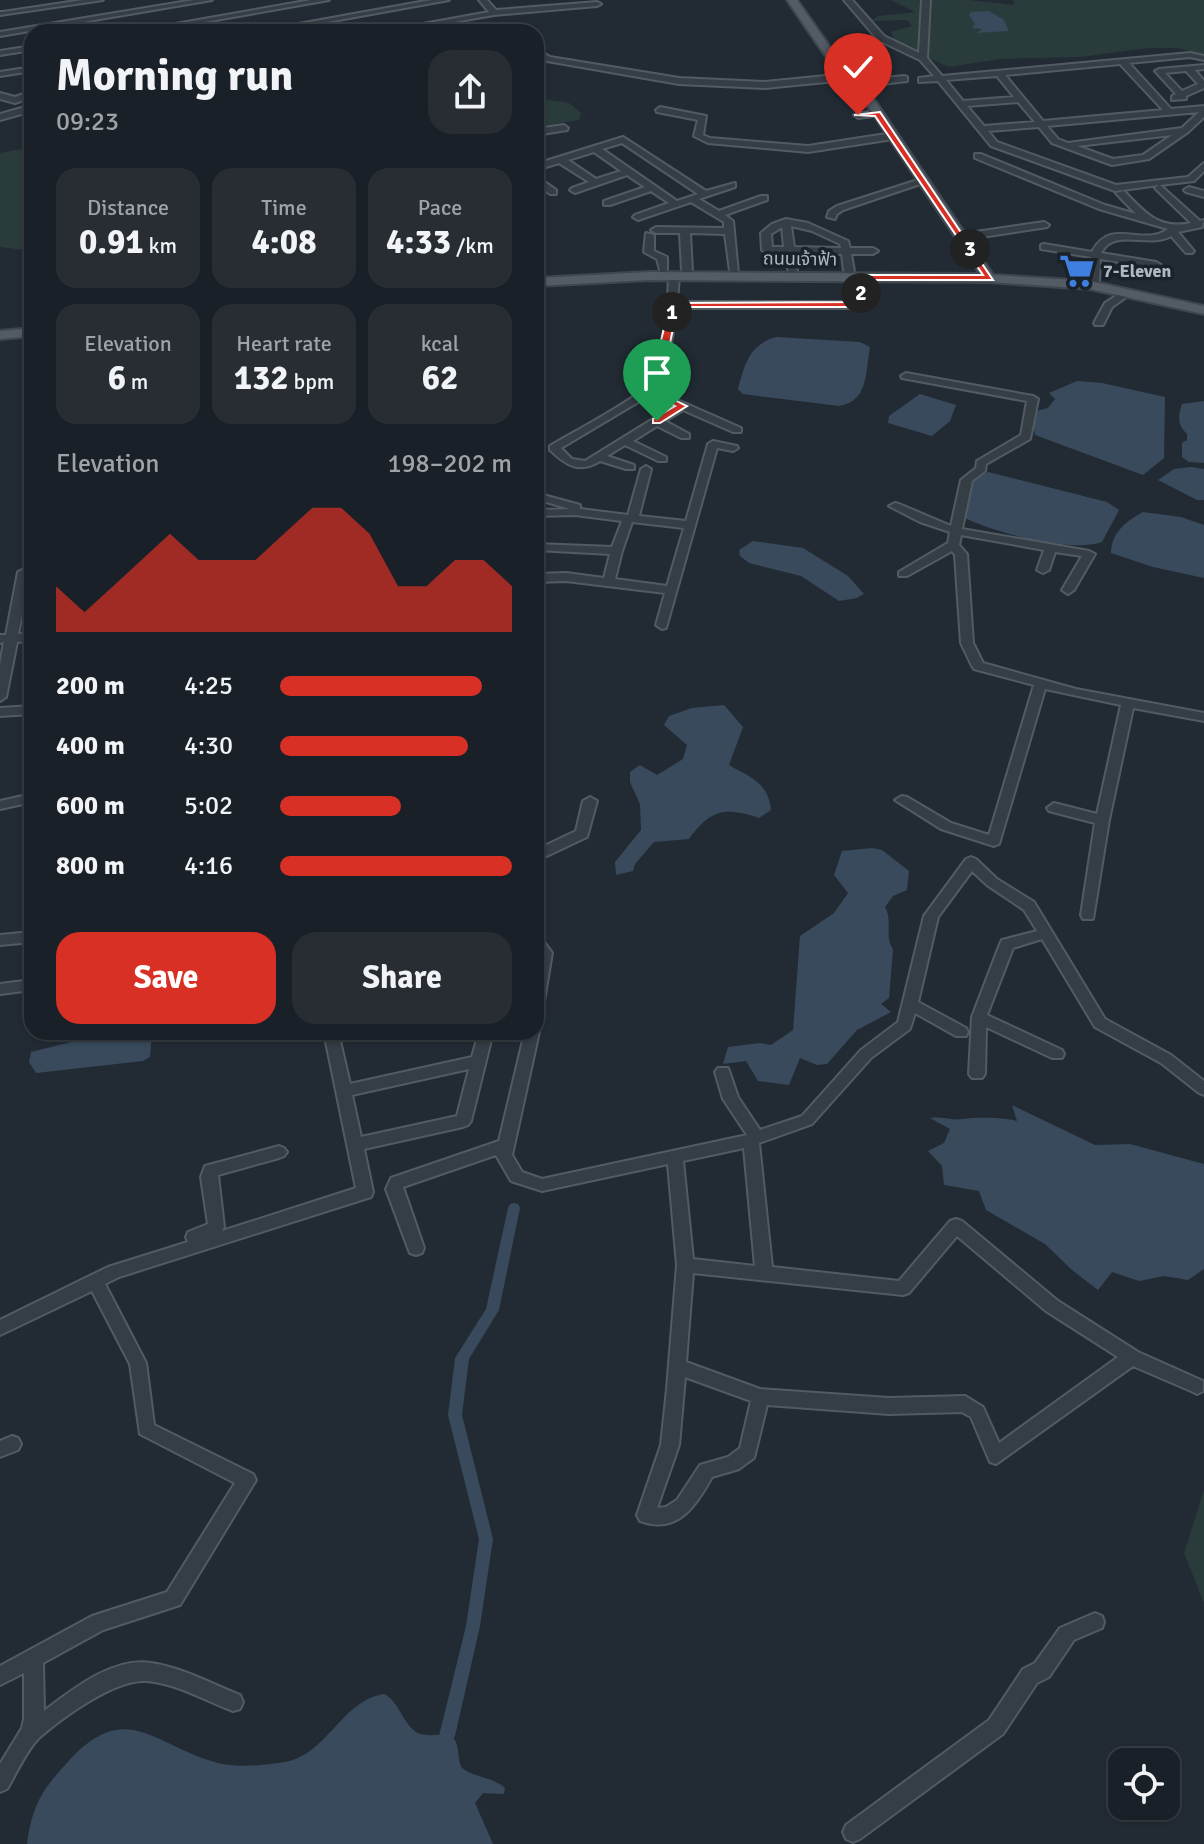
<!DOCTYPE html>
<meta charset="utf-8">
<style>
body{margin:0;font-family:Signika,"Noto Sans Thai",sans-serif;background:#272d33;color:#f1f3f6;height:100vh;display:flex;flex-direction:column;font-size:30px;white-space:nowrap}
*{box-sizing:border-box;margin:0}
p{font-size:26px;color:#9fa3a7}
.icon{flex:none;width:44px;height:44px;fill:none;stroke:currentColor;stroke-width:2;stroke-linecap:round;stroke-linejoin:round}
.map{position:relative;flex:1;overflow:hidden}
.drawer{position:absolute;left:24px;top:24px;width:520px;height:1016px;display:flex;flex-direction:column;background:#1a2027;border-radius:24px;box-shadow:0 2px 6px #0004,0 0 0 2px #383e44}
.drawer>*{flex:none}
.tools{position:absolute;left:1108px;top:1748px;display:grid;gap:16px}
.tools a{display:grid;place-items:center;width:72px;height:72px;border-radius:16px;background:#1a2027;box-shadow:0 2px 6px #0004,0 0 0 2px #383e44;font-size:40px}
.pin{position:absolute;display:grid;place-items:center;width:68px;height:68px;color:#fff;margin:-82px -34px;border-radius:50% 50% 50% 0;rotate:-45deg;box-shadow:0 0 8px #0007}
.pin .icon{rotate:45deg}
.km{position:absolute;width:40px;height:40px;margin:-20px;border-radius:50%;background:#222;color:#fff;font-size:22px;line-height:40px;text-align:center}
.round{display:grid;place-items:center;flex:none;width:84px;height:84px;border-radius:24px;background:#272d33}
.overview{display:flex;align-items:center;justify-content:space-between;height:136px;padding:0 32px}
h1{font-size:44px;font-weight:700;line-height:60px}
.metrics{display:grid;grid-template-columns:repeat(3,1fr);gap:12px;height:136px;padding:8px 32px}
.metrics div{display:grid;align-content:center;border-radius:20px;background:#272d33;text-align:center}
.metrics b{font-size:34px;font-weight:700}
.metrics small{font-size:22px;font-weight:400}
.metrics p{font-size:22px}
.chart{height:224px;padding:16px 32px}
.chart p{display:flex;justify-content:space-between}
.chart svg{width:100%;height:144px;margin-top:8px;fill:#d93025;opacity:.7}
.button{display:flex;gap:16px;margin-top:auto;padding:16px 32px}
.button a{flex:1;height:92px;border-radius:24px;background:#d93025;color:#fff;font-size:32px;font-weight:700;line-height:92px;text-align:center}
.button a+a{background:#272d33;color:#f1f3f6}
ul{padding:0 32px;list-style:none;font-size:26px}
li{display:grid;grid-template-columns:128px 96px 1fr;align-items:center;height:60px}
li i{height:20px;border-radius:10px;background:#d93025}
.map>svg:first-child{display:block}
</style>
<div class="map">
<svg width="1204" height="1844" viewBox="0 0 1204 1844">
<rect width="100%" height="100%" fill="#222b34"/>
<!-- green -->
<g fill="#293b3a">
<polygon points="891,0 969,0 1013,5 1015,2 1012,0 1204,0 1204,55 1178,48 1149,48 1080,57 1001,59 948,67 895,42 891,32 912,26 907,20 870,21 879,16 915,12"/>
<polygon points="536,98 569,103 581,113 579,120 536,127"/>
<polygon points="32,147 32,251 0,247 0,153"/>
<polygon points="1204,1490 1204,1603 1184,1553"/>
</g>
<!-- water -->
<g fill="#394a5c">
<polygon points="989,11 1004,20 1009,31 977,33 982,29 972,28 975,24 969,15 971,12"/>
<path d="M776,337L860,342L870,347C865,373 869,401 839,406L743,394L738,389C745,364 749,345 776,337Z"/>
<polygon points="1077,381 1102,383 1165,397 1164,458 1143,475 1035,435 1033,423 1036,411 1048,408 1055,399 1049,393"/>
<polygon points="920,394 956,405 950,421 932,436 888,423 889,416"/>
<path d="M1204,401V463L1189,462L1182,457V443L1187,440V434C1177,425 1178,416 1182,404Z"/>
<polygon points="1191,467 1204,469 1204,500 1197,500 1158,480 1174,469"/>
<path d="M988,472L1107,502L1119,510L1102,542C1069,553 996,533 965,518L973,479Z"/>
<path d="M1143,512L1181,517L1204,525V578L1153,567L1111,553C1111,533 1126,521 1143,512Z"/>
<polygon points="753,541 803,548 848,576 864,594 857,598 839,601 801,576 749,563 740,556 739,550"/>
<path d="M724,705L743,727L729,765C750,777 769,783 771,810L759,818C725,807 711,809 689,839L654,842L635,864L633,871L616,875L615,862L641,830L640,804L630,782V772L640,765L657,775L683,759L687,745L664,725L669,716L692,708Z"/>
<path d="M872,848L882,850L909,871L907,890L893,896L885,907C893,921 884,937 893,949L889,998L881,1004L891,1012L857,1030L827,1064L817,1065L800,1058L789,1085L758,1081L746,1061L723,1064L728,1047L760,1043L771,1045L793,1030L800,936L834,913L848,893L834,875L842,851Z"/>
<polygon points="152,1032 150,1057 143,1061 36,1073 29,1062 31,1052 104,1034"/>
<path d="M1012,1105L1095,1145L1130,1144L1204,1164V1269L1188,1280L1164,1276L1139,1281L1112,1272L1098,1290L1072,1270L1045,1244L986,1210L979,1191L944,1185L942,1166L928,1151L944,1143L950,1129L930,1118C942,1116 953,1121 963,1119C977,1117 1003,1117 1017,1121Z"/>
<path d="M384,1694C399,1701 402,1722 416,1732C427,1739 444,1731 453,1738C460,1744 457,1760 462,1768C475,1778 493,1777 505,1788L504,1794L483,1793L475,1803L493,1844H27C32,1807 41,1791 66,1764C126,1696 153,1746 218,1763C236,1768 267,1765 285,1762C327,1755 342,1700 384,1694Z"/>
</g>
<g fill="none" stroke-linecap="round" stroke-linejoin="round">
<!-- canal -->
<polygon fill="#394a5c" fill-rule="evenodd" points="514,1203 518,1204 520,1208 499,1310 469,1359 462,1415 493,1539 480,1626 455,1736 452,1741 447,1744 442,1741 439,1736 466,1626 479,1539 448,1415 455,1358 486,1309 508,1208 510,1204"/>
<!-- minor casing -->
<g stroke="#525b62" stroke-width="4">
<g id="minor">
<polygon points="83,0 103,0 0,15 0,12 3,12"/>
<polygon points="194,0 212,0 0,36 0,32"/>
<polygon points="311,0 329,0 148,32 130,32"/>
<polygon points="431,0 449,0 272,32 254,32"/>
<polygon points="479,0 487,0 496,10 597,2 601,4 597,6 494,15 397,32 379,32 489,12"/>
<path d="M844,0H852L884,36L919,53L922,0H930L927,58L942,76L1190,53L1204,56V60L1190,57L1129,63L1171,109L1204,106V117L1188,132L1149,159L1112,165L1052,143L1039,127L988,131L997,142L1116,185L1188,177L1204,163V171L1194,181L1160,185L1200,221L1204,220L1202,227L1178,232L1194,251L1192,253H1186L1171,236C1149,249 1114,227 1101,253L1156,262L1161,265L1156,268L1100,259L1099,281L1094,284L1089,281L1091,257L1041,249V245L1044,244L1092,252C1111,216 1142,248 1168,229L1099,209L975,158V154H981L1105,205L1136,214L1116,193L1124,191C1145,213 1159,230 1191,223L1157,190L1155,188L1159,185L1115,191L991,146L938,81L919,82V78L934,76L920,60L878,40ZM1120,64L1163,110L1043,121L1005,75ZM997,76L1014,97L963,101L946,80ZM1018,102L1035,122L984,126L967,106ZM1199,112L1182,128L1068,143L1058,139L1047,126ZM1172,135L1143,155L1113,159L1077,146Z"/>
<polygon points="500,29 503,32 492,32 493,30"/>
<polygon points="32,46 32,50 0,55 0,51"/>
<polygon points="543,53 550,57 679,78 765,82 846,74 850,77 846,80 765,88 679,84 547,61 539,55"/>
<path d="M1204,65V69L1195,70L1204,81V88L1186,96V99L1172,100V96L1176,94L1155,71L1159,69ZM1186,71L1198,84L1182,91L1165,73Z"/>
<polygon points="32,67 32,71 0,76 0,72"/>
<polygon points="904,76 907,77 907,81 857,87 853,84 857,81"/>
<polygon points="32,91 32,97 15,103 0,99 0,93 15,97"/>
<polygon points="32,105 32,111 0,120 0,114"/>
<polygon points="660,107 706,116 703,135 710,138 808,146 893,133 897,136 893,139 808,152 708,143 694,136 698,120 657,112 656,110"/>
<polygon points="878,110 882,113 881,115 858,118 854,115"/>
<polygon points="32,120 32,127 25,128 25,124"/>
<polygon points="564,125 568,128 567,130 536,135 536,129"/>
<path d="M623,137L706,191L735,183V187L699,199L719,211L761,196H767V200L725,215L733,221L738,273L730,271L725,234L690,233L692,271L687,274L682,271L680,233H656L651,230L656,227L724,228V222L691,202L638,220L633,217L635,215L669,203L651,191L610,205H604V201L645,187L627,175L575,193L570,190L572,188L589,182L559,163L536,170V164ZM622,143L698,194L677,201L602,149ZM594,152L621,171L596,179L568,160Z"/>
<polygon points="536,176 556,190 556,194 550,194 536,183"/>
<polygon points="921,179 929,181 843,210 837,214 835,219 827,217 829,211 837,206"/>
<polygon points="1189,187 1204,191 1204,197 1186,192 1184,190"/>
<path d="M786,219L808,223L848,241L850,248H873L878,251L873,254H851L854,271L849,274L844,271L842,254L795,253L797,271L789,273L785,253H767L762,250L761,233L772,224ZM791,226L812,231L840,244L841,248L794,247ZM782,227L784,247H772L771,234Z"/>
<polygon points="1044,222 1049,225 1047,227 962,240 957,237 962,234"/>
<polygon points="646,233 654,235 654,251 667,257 667,274 661,274 657,259 644,252"/>
<path d="M674,273L679,276L677,302H855V277L860,274L865,277V305L860,308H677L670,350L655,390L741,428V432H733L683,410L665,421L689,434V438H681L657,426L633,441L666,457V461H658L625,445L607,456L634,465V469H626L600,461C579,474 566,465 550,450V446C568,435 638,398 646,386C665,359 668,308 669,276ZM650,395L674,406L585,461L572,459L561,448Z"/>
<polygon points="1117,289 1123,289 1126,297 1112,307 1103,325 1095,325 1094,323 1105,303 1116,296"/>
<polygon points="906,373 1033,396 1038,399 1030,439 986,464 985,471 972,481 962,529 1089,551 1095,554 1074,590 1068,594 1062,590 1082,556 1055,552 1049,570 1043,573 1037,570 1044,550 961,535 959,545 967,554 973,643 983,663 1076,689 1204,713 1204,721 1133,708 1109,820 1093,919 1083,919 1081,915 1095,823 1049,811 1047,808 1054,803 1097,814 1121,705 1045,689 999,844 994,846 941,829 895,800 902,796 907,797 951,823 989,835 1034,685 974,669 972,666 961,643 955,555 952,551 907,576 899,576 899,572 948,543 950,532 920,522 889,506 895,503 899,504 951,526 961,480 976,468 977,461 1021,435 1027,401 902,378 901,376"/>
<path d="M713,441L737,446L738,448L733,451L717,448L666,628L662,629L656,625L665,593L566,581L536,582V574L566,573L604,578L610,554L536,550V544L612,547L622,521L575,515L536,516V510L570,509L536,499V493L580,505V509L628,515L641,469L646,466L651,469L639,516L686,521L708,444ZM632,522L684,528L667,586L615,579L622,551Z"/>
<polygon points="32,565 18,634 32,633 32,641 17,642 6,697 0,701 0,665 4,642 0,643 0,635 6,635 18,572"/>
<polygon points="536,645 544,650 542,653 536,653"/>
<polygon points="32,706 32,714 0,716 0,708"/>
<polygon points="32,794 32,802 0,809 0,801"/>
<polygon points="590,797 597,801 587,837 536,861 536,850 576,831 583,801"/>
<path d="M971,857L976,859L997,879L1034,902L1105,1019L1171,1055L1204,1081V1095L1199,1093L1161,1063L1095,1027L1042,939L1013,948L987,1015L1062,1050L1064,1054L1062,1058H1052L986,1027L985,1074L982,1078H972L969,1074L972,1017L1000,944L1002,940L1037,931L1024,910L987,885L972,871L938,917L918,1002L966,1028L968,1032L966,1036H956L915,1013L910,1029L871,1058L812,1124L759,1143L772,1267L899,1281L950,1221L956,1219L962,1221L1058,1301L1138,1352L1203,1381V1391L1197,1394L1191,1391L1133,1366L996,1464L990,1462L971,1417L962,1412L889,1414L767,1405L754,1458L739,1469L712,1477C696,1506 677,1535 640,1521L637,1515L661,1445L667,1389L677,1265L668,1164L542,1191L511,1181L496,1155L403,1187L424,1248L422,1253L416,1255L410,1253L408,1248L386,1189L391,1178L499,1141L525,1032H536V1028L539,1032L512,1155L522,1172L542,1179L747,1135L723,1099L715,1072L718,1068H728L738,1097L760,1130L802,1116L861,1050L898,1022L924,916L966,859ZM744,1148L755,1266L693,1259L683,1161ZM957,1236L1046,1311L1118,1357L999,1443L983,1407L965,1396L889,1398L760,1389L686,1362L693,1273L903,1295L909,1293ZM685,1377L751,1401L740,1448L728,1457L700,1465L677,1500L666,1507L657,1508L679,1445Z"/>
<polygon points="32,932 32,942 0,945 0,935"/>
<polygon points="536,937 541,938 552,953 543,1007 541,1011 536,1012"/>
<polygon points="32,980 32,990 0,994 0,984"/>
<path d="M324,1032H365L363,1036L340,1041L350,1084L472,1057L479,1032H493L471,1121L468,1125L463,1127L364,1149L373,1192L371,1197L119,1277L105,1284L146,1363L154,1425L253,1474L256,1480L180,1605L103,1630L43,1663L44,1711C72,1690 112,1657 151,1663C181,1667 212,1684 240,1695L243,1702L240,1709L233,1711C206,1701 176,1683 146,1681C115,1679 63,1717 40,1737C26,1750 17,1773 7,1789L0,1792V1764L22,1728L24,1719V1673L0,1685V1666L92,1616L167,1592L235,1483L140,1434L130,1364L92,1291L0,1335V1320L108,1267L188,1242L186,1237L188,1232L208,1224L201,1177L205,1166L279,1146L284,1148L287,1152L284,1156L279,1158L218,1175L224,1227L222,1231L356,1188ZM469,1069L457,1116L361,1137L352,1095Z"/>
<polygon points="12,1436 18,1438 21,1444 18,1450 0,1457 0,1441"/>
<polygon points="1095,1613 1102,1616 1104,1622 1102,1628 1074,1640 1049,1677 1037,1683 1003,1734 860,1839 853,1842 846,1839 843,1832 846,1825 989,1720 1023,1669 1035,1663 1060,1628"/>
</g>
</g>
<!-- major casing -->
<g stroke="#3e464e" stroke-width="4">
<g id="major">
<polygon points="787,0 797,0 846,70 865,86 993,275 1090,281 1204,306 1204,314 1090,289 989,282 649,280 536,286 536,278 649,272 980,274 857,90 838,74"/>
<polygon points="32,328 32,336 0,339 0,331"/>
</g>
</g>
<!-- minor -->
<use href="#minor" fill="#353d45" fill-rule="evenodd"/>
<!-- major -->
<use href="#major" fill="#535c65" fill-rule="evenodd"/>
</g>
<!-- route -->
<polygon fill="#d93025" stroke="#fff" stroke-width="2" points="880,112 993,280 864,280 864,305 860,307 677,307 669,349 654,390 687,406 660,423 653,423 653,419 675,406 644,391 659,349 670,303 855,302 856,277 860,275 983,275 875,116 854,115"/>
<!-- icons -->
<defs>
<g id="supermarket-bare" transform="scale(2.76)"><path d="M-6-5.5h2.5l.6 2H6L4.5 2H-2.5L-4.4-4H-6ZM-1.5 3.2a1.3 1.3 0 1 0 .1 0ZM3 3.2a1.3 1.3 0 1 0 .1 0Z" fill="#3f7fe0" stroke="#1a2229" stroke-width="2.5" paint-order="stroke"/></g>
</defs>
<g fill-rule="evenodd">
<use href="#supermarket-bare" x="1077" y="271"/>
</g>
<g text-anchor="middle" dominant-baseline="central" stroke-width="7" stroke-linejoin="round" paint-order="stroke">
<!-- far-street labels -->
<g font-size="18" fill="#afb8c1" stroke="#1a2229">
<text transform="translate(800 259) rotate(1)">ถนนเจ้าฟ้า</text>
</g>
<!-- far-poi labels -->
<g font-size="18" font-weight="bold" fill="#afb8c1" stroke="#1a2229" text-anchor="start">
<text x="1103" y="271">7-Eleven</text>
</g>
</g>
</svg>
<div class="tools">
<a><svg class="icon" aria-label="locate" viewBox="0 0 24 24"><circle cx="12" cy="12" r="6"/><path d="M12 2v4M12 18v4M2 12h4M18 12h4"/></svg></a>
</div>
<div class="pin" style="left:657px;top:421px;background:#1e9e55"><svg class="icon" aria-label="arrive" viewBox="0 0 24 24"><path d="M6 21V4h12l-3 4 3 4H6"/></svg></div>
<div class="pin" style="left:858px;top:115px;background:#d93025"><svg class="icon" aria-label="check" viewBox="0 0 24 24"><path d="M5 12l5 5 9-10"/></svg></div>
<b class="km" style="left:672px;top:312px">1</b>
<b class="km" style="left:861px;top:293px">2</b>
<b class="km" style="left:970px;top:249px">3</b>
<section class="drawer">
<div class="overview"><div><h1>Morning run</h1><p>09:23</p></div><a class="round"><svg class="icon" aria-label="share" viewBox="0 0 24 24"><path d="M12 15V3M7 8l5-5 5 5M5 13v7h14v-7"/></svg></a></div>
<div class="metrics">
<div><p>Distance</p><b>0.91<small> km</small></b></div>
<div><p>Time</p><b>4:08</b></div>
<div><p>Pace</p><b>4:33<small> /km</small></b></div>
</div>
<div class="metrics">
<div><p>Elevation</p><b>6<small> m</small></b></div>
<div><p>Heart rate</p><b>132<small> bpm</small></b></div>
<div><p>kcal</p><b>62</b></div>
</div>
<div class="chart"><p><span>Elevation</span>198–202 m</p>
<svg viewBox="0 0 160 44" preserveAspectRatio="none"><path d="M0 44V30L10 38L20 30L30 22L40 14L50 22L60 22L70 22L80 14L90 6L100 6L110 14L120 30L130 30L140 22L150 22L160 30V44z"/></svg>
</div>
<ul>
<li><b>200 m</b>4:25<i style="width:87%"></i></li>
<li><b>400 m</b>4:30<i style="width:81%"></i></li>
<li><b>600 m</b>5:02<i style="width:52%"></i></li>
<li><b>800 m</b>4:16<i style="width:100%"></i></li>
</ul>
<div class="button"><a>Save</a><a>Share</a></div>
</section>
</div>
